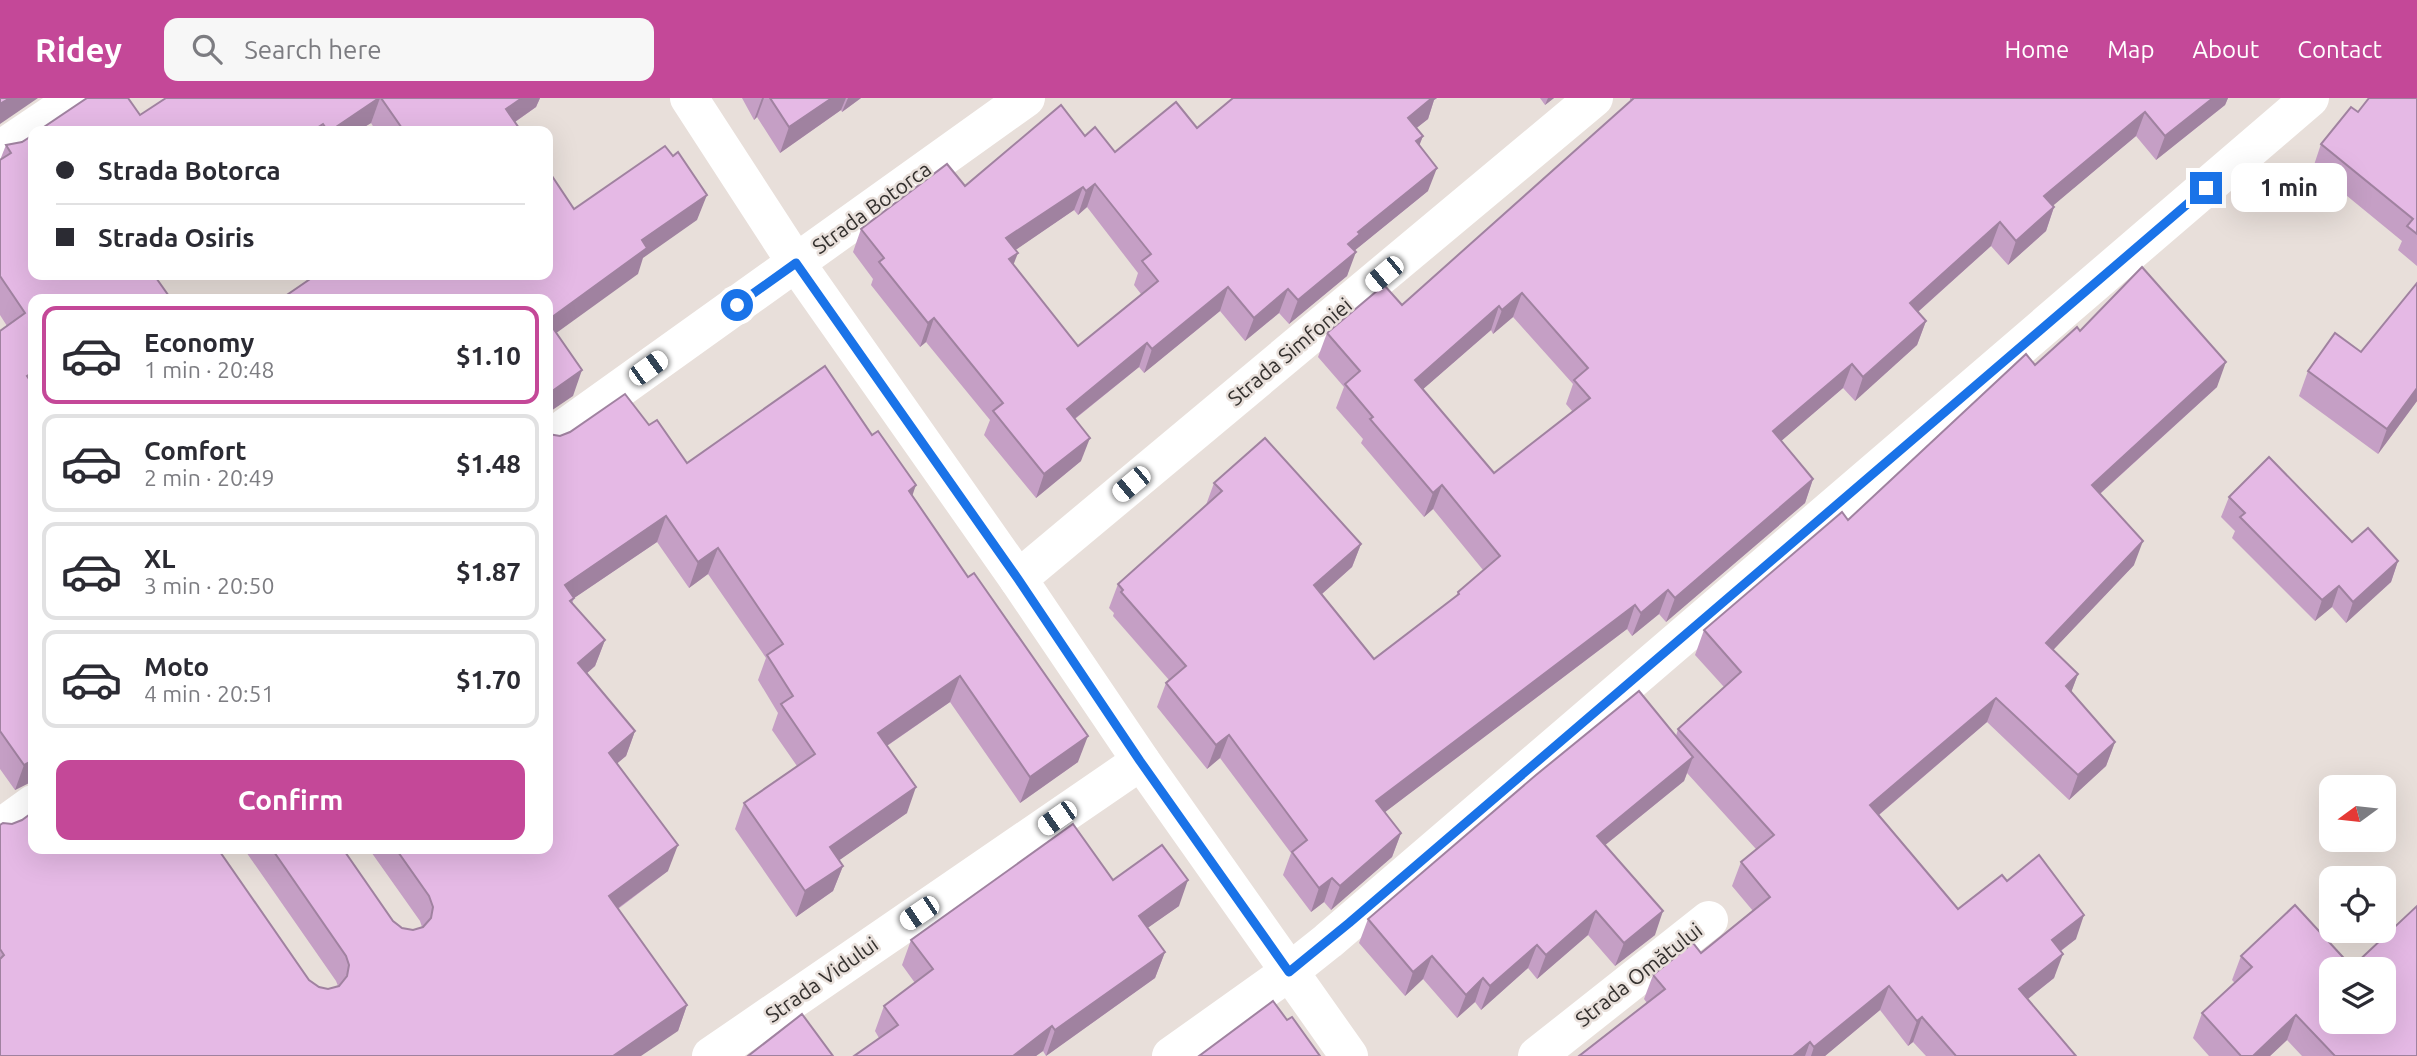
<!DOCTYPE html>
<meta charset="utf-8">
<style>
:root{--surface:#fff;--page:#f7f7f7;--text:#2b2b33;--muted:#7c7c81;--line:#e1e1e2;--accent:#c44898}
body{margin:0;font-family:Ubuntu,sans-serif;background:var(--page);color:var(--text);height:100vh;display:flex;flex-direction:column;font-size:26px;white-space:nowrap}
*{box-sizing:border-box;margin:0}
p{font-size:23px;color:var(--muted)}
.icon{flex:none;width:38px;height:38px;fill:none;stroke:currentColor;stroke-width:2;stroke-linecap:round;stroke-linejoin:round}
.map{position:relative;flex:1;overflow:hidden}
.panel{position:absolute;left:28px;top:196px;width:525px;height:560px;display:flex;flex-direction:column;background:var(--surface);border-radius:14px;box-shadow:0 7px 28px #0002}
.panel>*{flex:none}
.guide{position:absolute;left:28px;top:28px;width:525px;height:154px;border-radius:14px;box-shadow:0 7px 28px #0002;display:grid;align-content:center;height:154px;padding:0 28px;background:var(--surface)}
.needle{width:46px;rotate:255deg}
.buttons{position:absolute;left:2319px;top:677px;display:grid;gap:14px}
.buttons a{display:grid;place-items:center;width:77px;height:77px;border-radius:14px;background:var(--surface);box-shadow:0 7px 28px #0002;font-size:35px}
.end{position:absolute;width:32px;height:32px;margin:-16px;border:9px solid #1a73e8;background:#fff;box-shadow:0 0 0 4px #fff}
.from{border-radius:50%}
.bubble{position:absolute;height:49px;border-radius:14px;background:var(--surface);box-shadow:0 7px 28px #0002;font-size:23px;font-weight:600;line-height:49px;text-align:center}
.car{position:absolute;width:21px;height:42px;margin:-21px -10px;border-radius:9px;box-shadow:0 0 5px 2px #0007;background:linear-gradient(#fff 24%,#345 0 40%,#fff 0 76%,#345 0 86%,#fff 0)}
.guide b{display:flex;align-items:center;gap:24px;height:66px;font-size:26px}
.guide b+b{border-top:2px solid var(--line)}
.guide i{width:18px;height:18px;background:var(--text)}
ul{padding:12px 0 0;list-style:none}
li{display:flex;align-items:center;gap:21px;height:98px;margin:0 14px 10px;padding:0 14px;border:4px solid var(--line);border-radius:14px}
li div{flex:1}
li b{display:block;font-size:26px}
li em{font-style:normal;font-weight:600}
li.current{border-color:var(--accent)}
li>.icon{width:63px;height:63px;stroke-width:1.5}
.button{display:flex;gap:14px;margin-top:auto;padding:14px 28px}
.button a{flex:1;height:80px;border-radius:14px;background:var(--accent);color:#fff;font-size:28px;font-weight:600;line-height:80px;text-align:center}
header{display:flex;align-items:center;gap:42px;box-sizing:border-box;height:98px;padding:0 35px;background:var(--accent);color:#fff}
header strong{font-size:33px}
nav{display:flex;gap:38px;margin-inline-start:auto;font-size:24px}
.search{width:490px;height:63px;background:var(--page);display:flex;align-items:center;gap:18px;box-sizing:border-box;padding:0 24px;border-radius:14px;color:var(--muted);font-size:26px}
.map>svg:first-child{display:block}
</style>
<header>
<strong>Ridey</strong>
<div class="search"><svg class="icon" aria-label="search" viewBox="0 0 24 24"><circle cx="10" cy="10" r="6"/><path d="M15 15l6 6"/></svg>Search here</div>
<nav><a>Home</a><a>Map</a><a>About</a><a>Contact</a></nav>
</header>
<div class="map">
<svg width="2417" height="958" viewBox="0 0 2417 958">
<rect width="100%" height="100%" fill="#e8dfda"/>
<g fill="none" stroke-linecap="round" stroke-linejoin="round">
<!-- minor -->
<g stroke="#fff" stroke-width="38">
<path d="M689,0L796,165L1018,481L1141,663L1349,958"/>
<path d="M0,52L77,0"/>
<path d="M548,342L1026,0"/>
<path d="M1018,481L1594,0"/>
<path d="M0,730L33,706"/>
<path d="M711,958L1141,663"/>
<path d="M1171,958L1289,874L1328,843L2310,0"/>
<path d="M1537,958L1709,822"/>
</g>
</g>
<!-- wall -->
<g fill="#c59fc5" fill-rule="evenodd">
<path d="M166,0H540L536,9L515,24L521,33H376L371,25L358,33H38L140,17Z"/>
<path d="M742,0H861L842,14L841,12L780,55L757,19L754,22Z"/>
<path d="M1233,0H1437L1434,2L1428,21L1416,30L1423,38L1419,47L1428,93L1354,153L1347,178L1289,226L1279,215L1245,243L1220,213L1144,275L1139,269L1075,321L1081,363L1036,400L984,337L990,322L926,244L920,249L871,187L873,181L853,154L861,131L1085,38L1115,54L1197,30ZM1087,109L1138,175L1134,187L1141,196L1078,248L1013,167L1015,152L1074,112L1078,117Z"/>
<path d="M1540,0H1554L1545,7Z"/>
<path d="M1630,0H2228L2225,7L2156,62L2136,38L2053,107L2054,109L2046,133L2008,167L1991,148L1918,214L1926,223L1917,247L1855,303L1843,290L1781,343L1813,381L1805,405L1666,524L1659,516L1632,538L1627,531L1385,714L1401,735L1392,759L1331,812L1324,804L1311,814L1283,777L1291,755L1220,660L1207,671L1157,609L1166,585L1169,582L1113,518L1114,515L1109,510L1118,486L1206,407L1214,385L1361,446L1352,469L1322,496L1374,561L1456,498L1458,494L1483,472L1433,411L1424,419L1361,345L1363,341L1336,310L1344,289L1318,259L1327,235L1402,207L1630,4ZM1513,219L1573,286L1566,306L1573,314L1494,375L1423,291L1491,232L1493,236Z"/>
<path d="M2417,0V168L2398,152L2402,143L2313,70L2321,46L2358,14Z"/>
<path d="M22,44L33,201V685L31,684L15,692L0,671V233L7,228L0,217V62L6,47Z"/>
<path d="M2080,233L2217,289L2100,396L2134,467L2053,552L2078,576L2071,594L2115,644L2106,668L2069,702L1987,624L1879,717L1958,811L2007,783L2076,841L2061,853L2054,880L2028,901L2076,958H1926L1913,944L1908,948L1880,912L1825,958H1578L1647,905L1644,901L1653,877L1701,855L1753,813L1732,788L1741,764L1756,751L1687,675L1684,683L1605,747L1655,837L1615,868L1588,837L1537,881L1528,870L1481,912L1475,904L1457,920L1423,881L1405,898L1359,845L1368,821L1676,638L1678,631L1724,589L1695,557L1704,532L1848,422L2035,267Z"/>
<path d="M2361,254L2417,303L2378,356L2299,298L2308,273Z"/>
<path d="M649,327L687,365L912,398L1078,664L1020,705L950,604L887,648L907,715L839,762L843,768L833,793L796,819L735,731L744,705L797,668L772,632L778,615L758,582L766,560L708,476L689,490L657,444L574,500L572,506L605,542L595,568L587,575L635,633L626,658L617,665L668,773L618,811L687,907L678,933L0,958V727L12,726L22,722L309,882L319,889L328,891L338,888L336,883L244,751H343L393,823L402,830L413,832L422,829L420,823L369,751H548L560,338Z"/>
<path d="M2229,399L2352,444L2398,463L2391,484L2346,525L2332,509L2315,523L2232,440L2235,433L2221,419Z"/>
<path d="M1113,782L1179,808L1147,830L1165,854L1155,880L1046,958L1043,953L1036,958H854L879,940L875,933L884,908L915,885L902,867L911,842Z"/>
<path d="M2241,858L2417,958H2302L2287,942L2270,958H2209L2193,940L2202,915L2235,885L2232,882Z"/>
</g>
<!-- shaded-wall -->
<g fill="#a082a0">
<path d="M10,0H38L0,26V6Z"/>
<path d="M380,0L371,25L358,33H330Z"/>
<path d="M522,0H540L536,9L502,33L506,11Z"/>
<path d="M762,0H764L757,19L754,22Z"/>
<path d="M832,0H846L841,12L780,55L789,29Z"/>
<path d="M848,0H861L842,14Z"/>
<path d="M1426,0H1437L1434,2L1428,21L1399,44L1408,20Z"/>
<path d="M1548,0H1554L1545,7Z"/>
<path d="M2213,0H2228L2225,7L2156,62L2165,38Z"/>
<path d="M2145,14L2136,38L2036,122L2044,98Z"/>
<path d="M323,26L320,33H312Z"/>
<path d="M1423,38L1414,61L1416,43Z"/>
<path d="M1437,70L1428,93L1354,153L1356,154L1347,178L1289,226L1298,202L1358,134Z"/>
<path d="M1095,86L1087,109L1078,117L1086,93Z"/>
<path d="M1083,89L1074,112L998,164L1006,140Z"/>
<path d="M707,97L697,122L643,160L638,176L548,241V222L642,142Z"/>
<path d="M2054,109L2046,133L2008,167L2016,143Z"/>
<path d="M2000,124L1991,148L1901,229L1910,205Z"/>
<path d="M1018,155L1009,178V161Z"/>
<path d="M1228,189L1220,213L1144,275L1152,251Z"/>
<path d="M1288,191L1279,215L1245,243L1254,220Z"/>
<path d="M1522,195L1513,219L1493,236L1502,212Z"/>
<path d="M1499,208L1491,232L1406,306L1415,282Z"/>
<path d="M934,220L926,244L920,249L928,225Z"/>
<path d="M1926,223L1917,247L1855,303L1863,279Z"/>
<path d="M1147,245L1139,269L1058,334L1067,311Z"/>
<path d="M2226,264L2217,289L2083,411L2092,387Z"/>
<path d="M1852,266L1843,290L1765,357L1773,333Z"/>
<path d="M582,272L573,298L548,315V296Z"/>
<path d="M33,274V293L27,278Z"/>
<path d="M2417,290V303L2378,356L2387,331Z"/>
<path d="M1090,340L1081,363L1036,400L1044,376Z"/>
<path d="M1813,381L1805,405L1666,524L1675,500Z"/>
<path d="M916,387L907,413L909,393Z"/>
<path d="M1442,387L1433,411L1424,419L1433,395Z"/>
<path d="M666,418L657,444L555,513L565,487Z"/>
<path d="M2143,443L2134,467L2037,569L2046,545Z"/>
<path d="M1361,446L1352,469L1305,511L1314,487Z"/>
<path d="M718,450L708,476L689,490L698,464Z"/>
<path d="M2398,463L2391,484L2346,525L2353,504Z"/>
<path d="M2339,488L2332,509L2315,523L2322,502Z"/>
<path d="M1668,492L1659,516L1632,538L1641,515Z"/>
<path d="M1635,507L1627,531L1368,727L1376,703Z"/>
<path d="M605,542L595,568L569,591L578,565Z"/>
<path d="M2078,576L2069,600L2066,588Z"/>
<path d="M960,578L950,604L869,660L878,635Z"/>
<path d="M1996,600L1987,624L1861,732L1870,707Z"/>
<path d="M635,633L626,658L600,680L609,655Z"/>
<path d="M1229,637L1220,660L1207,671L1216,647Z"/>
<path d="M1088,638L1078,664L1020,705L1030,679Z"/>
<path d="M2115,644L2106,668L2069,702L2078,677Z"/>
<path d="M1693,659L1684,683L1588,761L1597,738Z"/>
<path d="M33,662V679L31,684L15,692L24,667Z"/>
<path d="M916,689L907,715L821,775L830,749Z"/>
<path d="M1401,735L1392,759L1331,812L1340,788Z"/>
<path d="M678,747L668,773L599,824L609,798Z"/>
<path d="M843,768L833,793L796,819L805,793Z"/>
<path d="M1332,780L1324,804L1311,814L1319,790Z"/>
<path d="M1188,782L1179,808L1129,843L1139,818Z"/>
<path d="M1596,813L1588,837L1537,881L1546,857Z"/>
<path d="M1663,813L1655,837L1615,868L1624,845Z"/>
<path d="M2084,817L2076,841L2043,866L2052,842Z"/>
<path d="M1537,847L1528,870L1481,912L1490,888Z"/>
<path d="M1165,854L1155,880L1046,958L1055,932Z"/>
<path d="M2063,856L2054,880L2010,915L2019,891Z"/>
<path d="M1432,858L1423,881L1405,898L1413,874Z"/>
<path d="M1483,880L1475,904L1457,920L1466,897Z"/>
<path d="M1889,888L1880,912L1825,958H1811L1814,949Z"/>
<path d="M687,907L678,933L641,958H613Z"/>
<path d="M2296,917L2287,942L2270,958H2253Z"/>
<path d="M1922,919L1913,944L1908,948L1917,923Z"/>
<path d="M1052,928L1043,953L1036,958H1013Z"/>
<path d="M1810,944L1805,958H1793Z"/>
</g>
<!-- building -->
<g fill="#e5b9e5" stroke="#a082a0" stroke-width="2" fill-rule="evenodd">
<path d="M0,0H10L0,6Z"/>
<path d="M87,0H128L140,17L166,0H379L330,33H328L323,26L312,33H38Z"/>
<path d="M381,0H522L506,11L521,33H404Z"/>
<path d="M770,0H832L789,29Z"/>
<path d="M1233,0H1432L1408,20L1423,38L1416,43L1437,70L1358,134L1360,136L1348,146L1356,154L1298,202L1288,191L1254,220L1228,189L1152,251L1147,245L1067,311L1090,340L1044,376L993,313L1003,305L934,220L928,225L879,164L884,160L861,131L947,66L965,88L1061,7L1085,38L1095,29L1115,54L1176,4L1197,30ZM1095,86L1151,156L1142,163L1158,183L1078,248L1009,161L1018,155L1006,140L1083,89L1086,93Z"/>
<path d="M1634,0H2213L2165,38L2145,14L2044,98L2054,109L2016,143L2000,124L1910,205L1926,223L1863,279L1852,266L1773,333L1813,381L1675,500L1668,492L1641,515L1635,507L1376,703L1401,735L1340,788L1332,780L1319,790L1292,754L1307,742L1229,637L1216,647L1166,585L1186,568L1121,494L1123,492L1118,486L1222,393L1214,385L1265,340L1361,446L1314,487L1374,561L1459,496L1458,494L1500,458L1442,387L1433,395L1370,321L1373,319L1345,286L1360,273L1327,235L1384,187L1402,207ZM1522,195L1588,270L1574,282L1590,300L1494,375L1415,282L1499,208L1502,212Z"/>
<path d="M2369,0H2417V136L2407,128L2413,121L2321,46L2351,9L2358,14Z"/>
<path d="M33,37V177H154L171,201H33V274L27,278L33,287V662L24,667L0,633V233L25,215L0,178V62L11,55L6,47L22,44Z"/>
<path d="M665,48L673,58L678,54L707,97L642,142L647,150L548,222V201H281L316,177H548V72L574,111Z"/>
<path d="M2142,169L2226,264L2092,387L2143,443L2046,545L2078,576L2066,588L2115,644L2078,677L1996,600L1870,707L1958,811L2002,777L2007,783L2039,757L2084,817L2052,842L2063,856L2019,891L2076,958H1956L1922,919L1917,923L1889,888L1814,949L1810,944L1793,958H1579L1665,891L1653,877L1693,845L1701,855L1770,799L1741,764L1774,737L1678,631L1741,574L1704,532L1842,414L1848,422L2026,256L2035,267L2077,229L2080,233Z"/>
<path d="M2417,185V290L2387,331L2308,273L2335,235L2361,254Z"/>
<path d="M548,223L582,272L548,296Z"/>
<path d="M825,268L872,337L878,333L916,387L909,393L968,479L974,475L1088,638L1030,679L960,578L878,635L916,689L830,749L843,768L805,793L744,705L815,656L781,606L793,598L767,557L783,546L718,450L698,464L666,418L565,487L574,500L570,503L605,542L578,565L635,633L609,655L678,747L609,798L687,907L613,958H0V861L4,857L0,851V727L3,725L12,726L22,722L33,714V751H218L309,882L319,889L328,891L339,888L347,878L349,867L346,858L272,751H343L393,823L402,830L413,832L423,829L431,820L433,809L429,798L396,751H548V336L560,338L570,334L625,296L649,327L657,322L687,365Z"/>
<path d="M2269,359L2352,444L2368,430L2398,463L2353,504L2339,488L2322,502L2240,419L2245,415L2229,399Z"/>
<path d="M1639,593L1693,659L1597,738L1663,813L1624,845L1596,813L1546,857L1537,847L1490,888L1483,880L1466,897L1432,858L1413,874L1368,821L1536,677Z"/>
<path d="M1073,726L1113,782L1162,747L1188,782L1139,818L1165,854L1055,932L1052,928L1013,958H854L898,927L884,908L933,871L911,842Z"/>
<path d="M2295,807L2352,869L2417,808V958H2335L2296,917L2253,958H2241L2202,915L2252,869L2241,858ZM2331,872H2384V924H2331Z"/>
<path d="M1273,903L1287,922L1292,919L1320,958H1199Z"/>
<path d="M802,916L833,958H748Z"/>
</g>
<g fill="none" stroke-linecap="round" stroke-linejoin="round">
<!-- route -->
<path stroke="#1a73e8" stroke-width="9" d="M737,207L796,165L1018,481L1140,663L1289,874L1349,825L2206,90"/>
</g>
<g text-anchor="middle" stroke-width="5" stroke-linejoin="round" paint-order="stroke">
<!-- street labels -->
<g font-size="21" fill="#33302e" stroke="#e8dfda">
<text transform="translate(872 110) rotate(-36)" y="7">Strada Botorca</text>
<text transform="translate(1290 254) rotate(-40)" y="7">Strada Simfoniei</text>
<text transform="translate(1639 877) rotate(-38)" y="7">Strada Omătului</text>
<text transform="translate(822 882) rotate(-35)" y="7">Strada Vidului</text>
</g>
</g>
</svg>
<div class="buttons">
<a><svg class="needle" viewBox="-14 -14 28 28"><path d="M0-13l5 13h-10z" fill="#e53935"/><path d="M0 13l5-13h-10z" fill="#7c7c81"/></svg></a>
<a><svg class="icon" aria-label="locate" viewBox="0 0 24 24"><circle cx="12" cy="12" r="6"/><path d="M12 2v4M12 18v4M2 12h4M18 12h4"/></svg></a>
<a><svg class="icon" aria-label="layers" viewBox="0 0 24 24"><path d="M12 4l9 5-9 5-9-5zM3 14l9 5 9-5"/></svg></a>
</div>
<i class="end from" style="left:737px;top:207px"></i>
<i class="end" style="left:2206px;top:90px"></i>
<div class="bubble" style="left:2231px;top:65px;width:116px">1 min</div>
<i class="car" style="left:1384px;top:176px;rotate:230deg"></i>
<i class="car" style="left:648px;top:270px;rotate:54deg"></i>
<i class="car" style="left:1131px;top:386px;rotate:230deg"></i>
<i class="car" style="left:1057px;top:720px;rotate:235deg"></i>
<i class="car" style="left:919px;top:815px;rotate:236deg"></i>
<div class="guide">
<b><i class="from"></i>Strada Botorca</b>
<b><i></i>Strada Osiris</b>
</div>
<section class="panel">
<ul>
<li class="current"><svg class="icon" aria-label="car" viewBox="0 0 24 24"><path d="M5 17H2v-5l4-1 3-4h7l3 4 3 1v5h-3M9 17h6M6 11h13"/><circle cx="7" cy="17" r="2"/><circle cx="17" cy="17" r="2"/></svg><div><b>Economy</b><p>1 min · 20:48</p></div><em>$1.10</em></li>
<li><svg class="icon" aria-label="car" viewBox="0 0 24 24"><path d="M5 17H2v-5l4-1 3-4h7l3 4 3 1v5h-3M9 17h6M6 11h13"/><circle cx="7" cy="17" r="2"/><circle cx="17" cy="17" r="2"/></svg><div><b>Comfort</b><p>2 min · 20:49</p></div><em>$1.48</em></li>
<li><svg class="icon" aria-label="car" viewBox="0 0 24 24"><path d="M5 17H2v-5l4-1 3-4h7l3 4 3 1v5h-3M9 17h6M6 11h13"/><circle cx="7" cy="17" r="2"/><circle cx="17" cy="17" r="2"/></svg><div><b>XL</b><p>3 min · 20:50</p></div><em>$1.87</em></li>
<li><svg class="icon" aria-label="car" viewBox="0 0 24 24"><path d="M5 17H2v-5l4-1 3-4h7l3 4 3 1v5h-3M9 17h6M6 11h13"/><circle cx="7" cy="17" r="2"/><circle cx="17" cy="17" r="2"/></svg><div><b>Moto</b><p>4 min · 20:51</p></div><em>$1.70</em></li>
</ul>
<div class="button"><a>Confirm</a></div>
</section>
</div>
